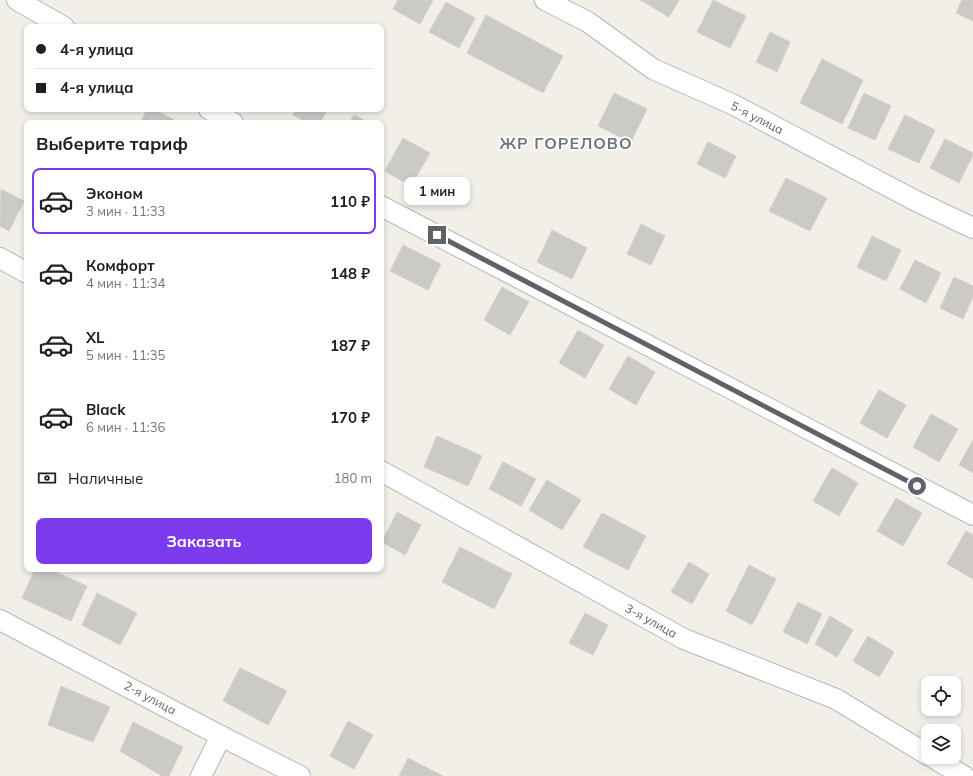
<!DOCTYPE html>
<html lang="ru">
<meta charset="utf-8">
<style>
:root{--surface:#fff;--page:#f6f6f6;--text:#202124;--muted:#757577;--line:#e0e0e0;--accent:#7c3aed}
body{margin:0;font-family:Mulish,sans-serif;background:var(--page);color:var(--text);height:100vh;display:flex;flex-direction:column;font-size:15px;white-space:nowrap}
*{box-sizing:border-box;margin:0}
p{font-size:13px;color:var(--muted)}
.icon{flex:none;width:22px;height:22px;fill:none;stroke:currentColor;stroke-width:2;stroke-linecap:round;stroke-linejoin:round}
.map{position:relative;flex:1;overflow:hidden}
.details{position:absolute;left:24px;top:120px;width:360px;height:452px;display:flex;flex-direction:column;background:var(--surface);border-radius:8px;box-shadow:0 2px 6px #0003}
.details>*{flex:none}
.guide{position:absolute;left:24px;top:24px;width:360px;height:88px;border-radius:8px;box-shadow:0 2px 6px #0003;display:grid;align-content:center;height:88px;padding:0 12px;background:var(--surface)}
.controls{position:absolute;left:921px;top:676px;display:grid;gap:8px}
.controls a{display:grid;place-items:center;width:40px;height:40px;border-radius:8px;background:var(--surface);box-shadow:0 2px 6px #0003;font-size:20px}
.end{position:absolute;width:18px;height:18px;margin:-9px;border:5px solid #5f6368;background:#fff;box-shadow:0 0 0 2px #fff}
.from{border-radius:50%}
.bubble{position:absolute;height:28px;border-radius:8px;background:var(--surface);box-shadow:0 2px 6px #0003;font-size:13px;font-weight:700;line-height:28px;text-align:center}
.guide b{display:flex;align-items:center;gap:14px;height:38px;font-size:15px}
.guide b+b{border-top:1px solid var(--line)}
.guide i{width:10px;height:10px;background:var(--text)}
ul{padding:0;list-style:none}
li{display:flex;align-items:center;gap:12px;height:66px;margin:0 8px 6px;padding:0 4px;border:2px solid transparent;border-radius:8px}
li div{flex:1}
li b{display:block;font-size:15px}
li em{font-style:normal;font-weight:700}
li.active{border-color:var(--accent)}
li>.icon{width:36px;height:36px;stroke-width:1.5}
h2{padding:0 12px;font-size:18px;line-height:48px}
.pay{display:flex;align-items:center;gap:10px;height:44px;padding:0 12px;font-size:15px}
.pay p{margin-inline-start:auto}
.action{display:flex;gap:8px;margin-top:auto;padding:8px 12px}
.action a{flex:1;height:46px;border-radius:8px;background:var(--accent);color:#fff;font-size:16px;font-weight:700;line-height:46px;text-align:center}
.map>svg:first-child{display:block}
</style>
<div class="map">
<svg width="973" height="776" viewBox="0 0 973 776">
<rect width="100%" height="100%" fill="#f1efe8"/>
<!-- building -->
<g fill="#cccac5" stroke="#d6d1c6">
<path d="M398,0H433L420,24L393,9Z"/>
<path d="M640,0H679L669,17Z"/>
<path d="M713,0L746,16L730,48L697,32Z"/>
<path d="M962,0H973V21L956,13Z"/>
<path d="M446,2L475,18L459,48L429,32Z"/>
<path d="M486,15L563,56L543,93L467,53Z"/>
<path d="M770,32L790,42L777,72L756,62Z"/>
<path d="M822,59L863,80L842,124L800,103Z"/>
<path d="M614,93L647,109L631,142L598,126Z"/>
<path d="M864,93L891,106L875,140L848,128Z"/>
<path d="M147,109H153L180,123H140Z"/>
<path d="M296,109H328L320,123H308L293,115Z"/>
<path d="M354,115L369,123H349Z"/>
<path d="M905,115L935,130L919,163L888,149Z"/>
<path d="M403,138L430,153L411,186L385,171Z"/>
<path d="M945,139L973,153V155L959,183L930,168Z"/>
<path d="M708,142L736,156L725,178L697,164Z"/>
<path d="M786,178L827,198L810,231L769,211Z"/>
<path d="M1,189L24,201L9,231L0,226Z"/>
<path d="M641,224L665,236L651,265L627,254Z"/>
<path d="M552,230L587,248L572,279L537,262Z"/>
<path d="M872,236L901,250L886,281L857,267Z"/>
<path d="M403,245L441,264L428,290L390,271Z"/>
<path d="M915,260L941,273L926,303L900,289Z"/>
<path d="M954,277L973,286V297L963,319L940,308Z"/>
<path d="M502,287L529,302L510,335L484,320Z"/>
<path d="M578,330L604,345L585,378L559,363Z"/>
<path d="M628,356L655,372L636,405L609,389Z"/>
<path d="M879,390L906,405L887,438L860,423Z"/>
<path d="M931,414L958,429L939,462L913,447Z"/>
<path d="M437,436L482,456L468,486L424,467Z"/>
<path d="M973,440V473L959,465Z"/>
<path d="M503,462L536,479L521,506L489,489Z"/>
<path d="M832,468L858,483L839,516L813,501Z"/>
<path d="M547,480L581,500L562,530L529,510Z"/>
<path d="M896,498L922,513L903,546L877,531Z"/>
<path d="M397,512L421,525L405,555L382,542Z"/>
<path d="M602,513L646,536L628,570L583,547Z"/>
<path d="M966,531L973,535V579L947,564Z"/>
<path d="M460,547L512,574L494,609L442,582Z"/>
<path d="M689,562L709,574L692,604L671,592Z"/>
<path d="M749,565L776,579L752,625L726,611Z"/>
<path d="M35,569H49L87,586L71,621L22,598Z"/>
<path d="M97,593L137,613L120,645L82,625Z"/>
<path d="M798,602L822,614L807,644L783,632Z"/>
<path d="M585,613L608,625L593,655L569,643Z"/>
<path d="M830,616L853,630L837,657L815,644Z"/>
<path d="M868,636L894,652L879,677L853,661Z"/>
<path d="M240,668L287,691L268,725L223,701Z"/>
<path d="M61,686L110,707L93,742L48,725Z"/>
<path d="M348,721L373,735L354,769L330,756Z"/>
<path d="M133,722L183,747L169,776H162L120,751Z"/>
<path d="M408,758L443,776H399Z"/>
</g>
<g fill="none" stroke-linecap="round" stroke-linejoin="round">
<defs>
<g id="minor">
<path d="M17,0L64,27"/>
<path d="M545,0L588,22L653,69L732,104L916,201L973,228"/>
<path d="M209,109L233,123"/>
<path d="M381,206L973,515"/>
<path d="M0,258L27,273"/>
<path d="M381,471L684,639L836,699L928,755"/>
<path d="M0,620L221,736L300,776"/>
<path d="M932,757L964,776"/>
<path d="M201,776L221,736"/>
</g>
</defs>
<!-- minor casing -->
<use href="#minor" stroke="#b5b8bc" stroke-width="22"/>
<!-- minor -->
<use href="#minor" stroke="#fff" stroke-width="20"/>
</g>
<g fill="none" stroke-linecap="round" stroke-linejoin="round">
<!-- route -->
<path stroke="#5f6368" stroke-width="5" d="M437,235L917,486"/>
</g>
<g text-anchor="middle" stroke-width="3.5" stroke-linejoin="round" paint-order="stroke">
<!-- street labels -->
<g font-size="12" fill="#5f6368" stroke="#fff">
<text transform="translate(757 118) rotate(27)" y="4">5-я улица</text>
<text transform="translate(651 621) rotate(29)" y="4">3-я улица</text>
<text transform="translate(150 698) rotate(28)" y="4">2-я улица</text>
</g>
<!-- district labels -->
<g font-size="16" font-weight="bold" letter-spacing="1" fill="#70757a" stroke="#fff">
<text x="566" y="149">ЖР ГОРЕЛОВО</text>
</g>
</g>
</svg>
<div class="controls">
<a><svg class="icon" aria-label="locate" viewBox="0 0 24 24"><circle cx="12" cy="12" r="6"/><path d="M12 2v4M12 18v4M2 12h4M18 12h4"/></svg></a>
<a><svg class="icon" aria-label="layers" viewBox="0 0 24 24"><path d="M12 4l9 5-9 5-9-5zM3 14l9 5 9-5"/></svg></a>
</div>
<i class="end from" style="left:917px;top:486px"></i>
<i class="end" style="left:437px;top:235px"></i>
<div class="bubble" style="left:404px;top:177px;width:66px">1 мин</div>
<div class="guide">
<b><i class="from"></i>4-я улица</b>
<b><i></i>4-я улица</b>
</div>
<section class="details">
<h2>Выберите тариф</h2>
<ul>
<li class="active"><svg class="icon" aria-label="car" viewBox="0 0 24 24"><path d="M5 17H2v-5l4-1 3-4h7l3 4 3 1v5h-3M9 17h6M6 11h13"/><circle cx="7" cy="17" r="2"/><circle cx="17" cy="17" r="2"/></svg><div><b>Эконом</b><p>3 мин · 11:33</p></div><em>110 ₽</em></li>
<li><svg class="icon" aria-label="car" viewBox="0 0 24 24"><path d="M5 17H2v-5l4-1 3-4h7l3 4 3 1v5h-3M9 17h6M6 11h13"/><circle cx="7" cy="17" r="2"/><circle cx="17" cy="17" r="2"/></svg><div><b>Комфорт</b><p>4 мин · 11:34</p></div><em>148 ₽</em></li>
<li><svg class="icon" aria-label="car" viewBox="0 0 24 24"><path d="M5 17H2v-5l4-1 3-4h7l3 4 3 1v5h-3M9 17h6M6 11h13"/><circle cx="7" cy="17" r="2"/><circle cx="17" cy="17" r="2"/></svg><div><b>XL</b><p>5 мин · 11:35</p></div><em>187 ₽</em></li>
<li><svg class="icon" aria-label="car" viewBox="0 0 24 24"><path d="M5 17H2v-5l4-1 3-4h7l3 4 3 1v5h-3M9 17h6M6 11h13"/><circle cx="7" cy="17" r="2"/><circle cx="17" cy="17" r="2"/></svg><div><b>Black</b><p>6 мин · 11:36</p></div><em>170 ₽</em></li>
</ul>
<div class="pay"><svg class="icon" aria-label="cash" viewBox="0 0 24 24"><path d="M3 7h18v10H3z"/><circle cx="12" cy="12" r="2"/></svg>Наличные<p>180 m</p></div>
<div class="action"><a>Заказать</a></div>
</section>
</div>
